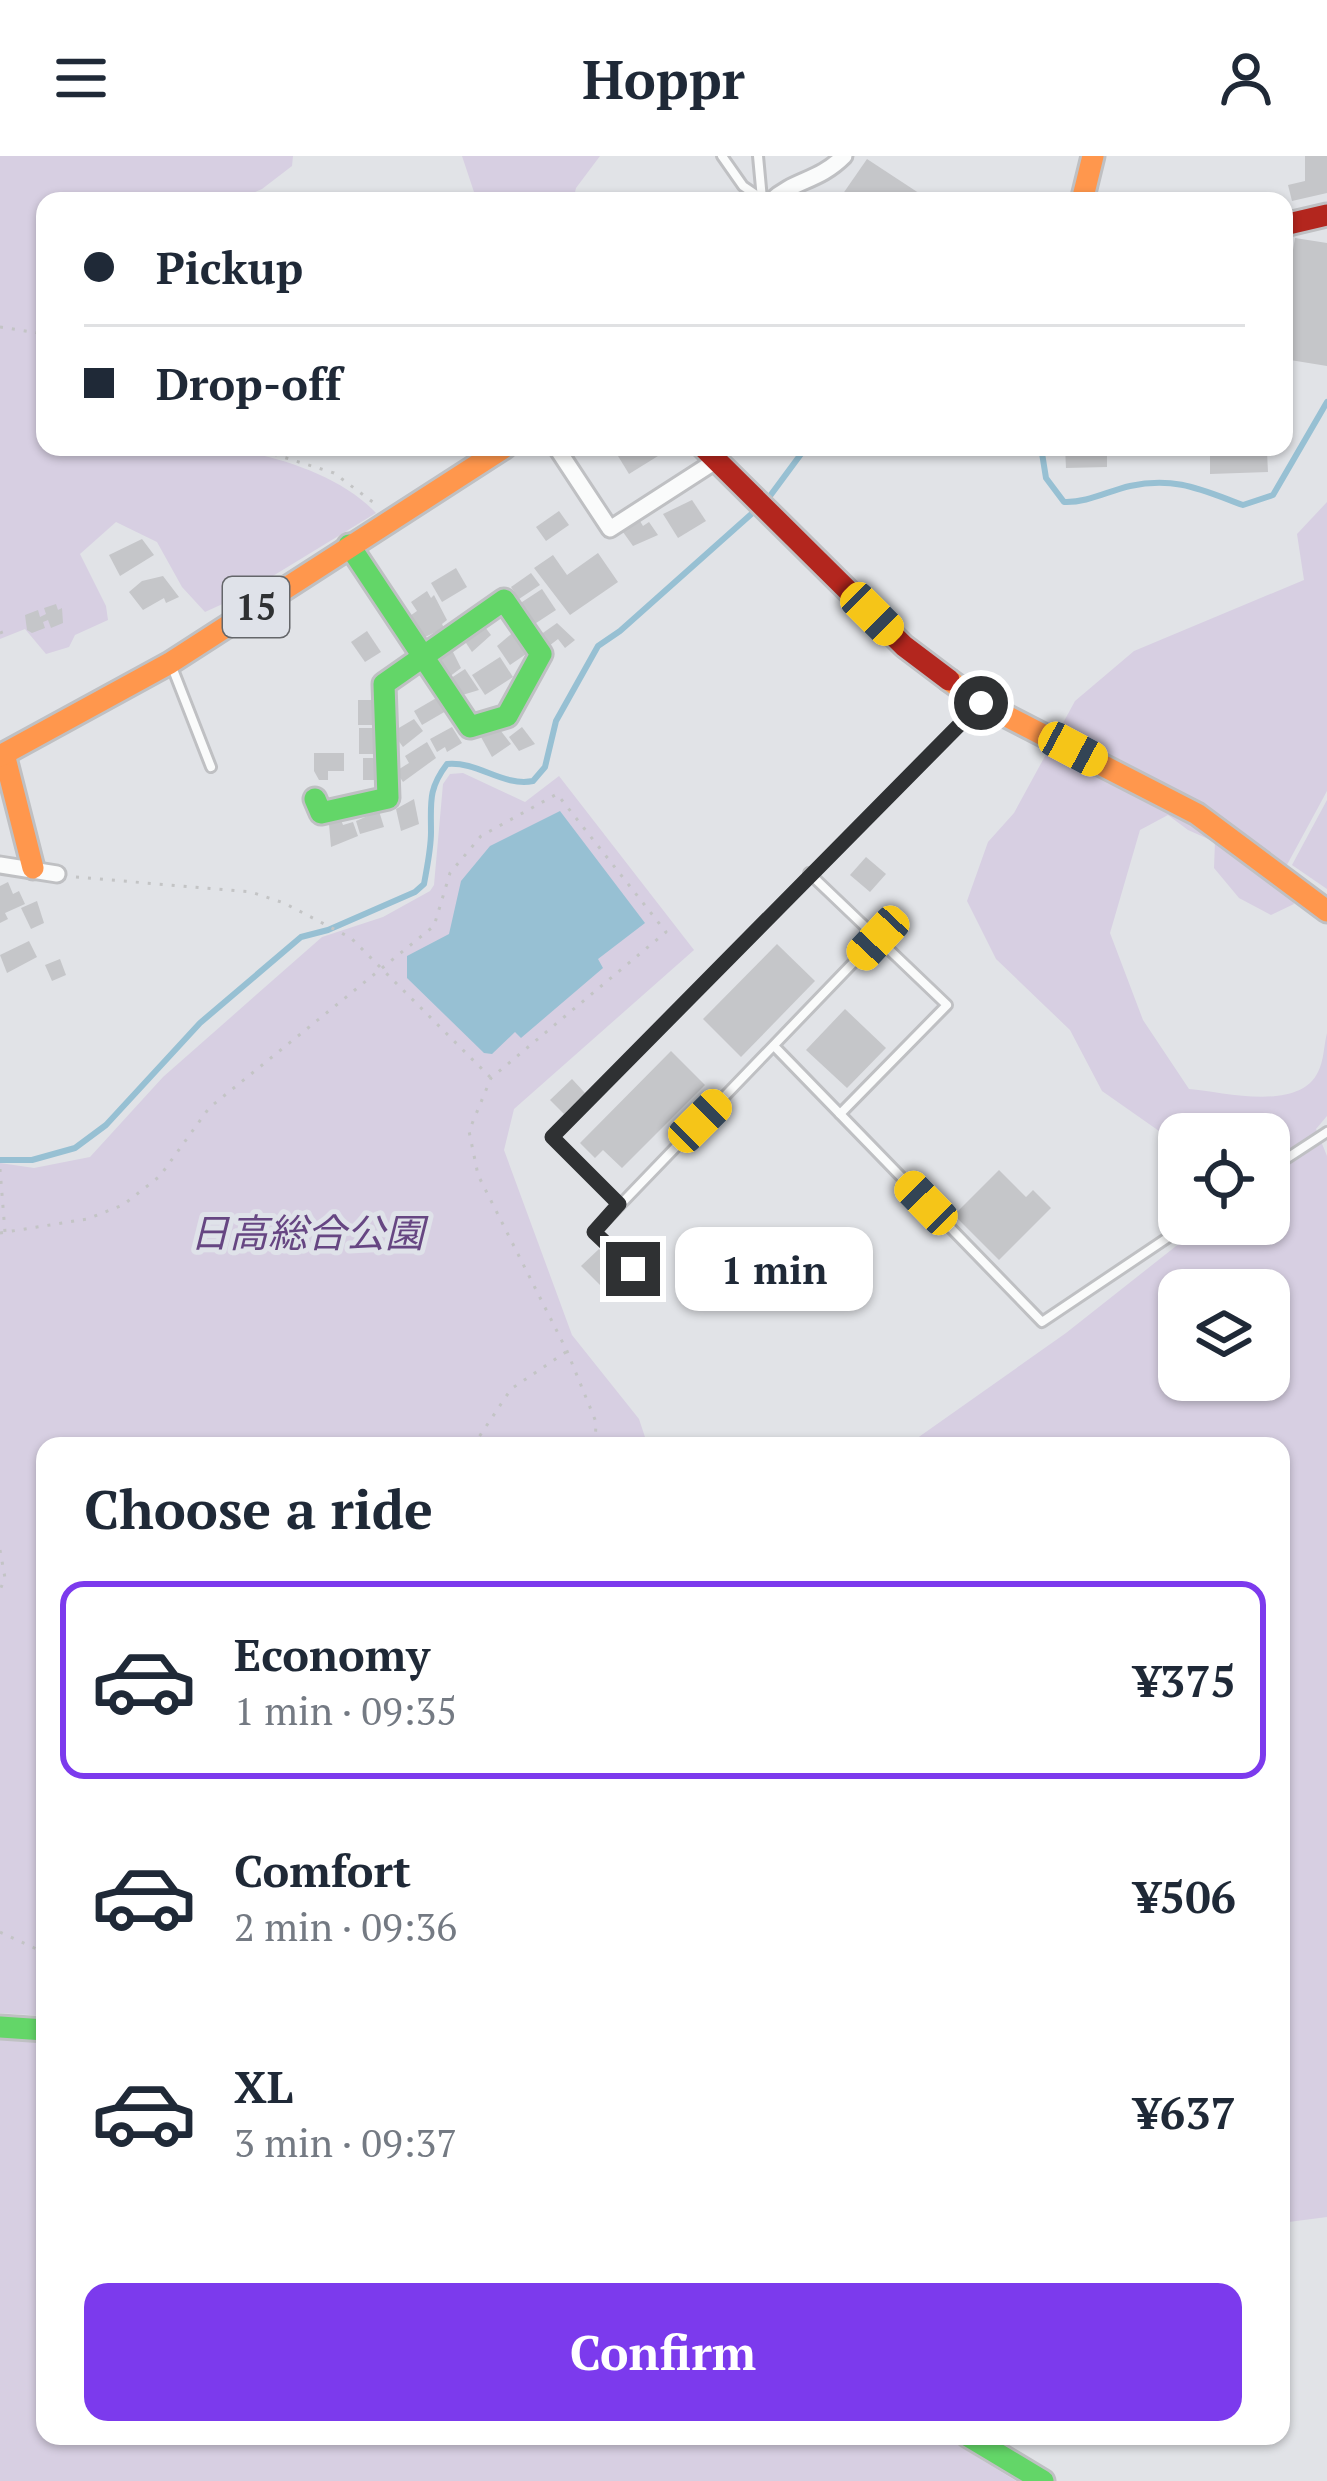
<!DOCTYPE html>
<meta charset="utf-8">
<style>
:root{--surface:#fff;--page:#f2f2f3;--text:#1f2937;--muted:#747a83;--line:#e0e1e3;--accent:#7c3aed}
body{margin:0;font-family:"PT Serif","Noto Sans JP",serif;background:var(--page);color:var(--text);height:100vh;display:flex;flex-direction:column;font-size:45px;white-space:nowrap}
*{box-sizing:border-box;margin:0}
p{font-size:39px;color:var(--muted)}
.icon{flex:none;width:66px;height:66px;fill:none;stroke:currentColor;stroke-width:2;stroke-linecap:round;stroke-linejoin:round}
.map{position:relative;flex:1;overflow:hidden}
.drawer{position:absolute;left:36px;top:1281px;width:1254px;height:1008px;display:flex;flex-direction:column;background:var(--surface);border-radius:24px;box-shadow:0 3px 9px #0004}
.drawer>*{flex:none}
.banner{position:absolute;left:36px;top:36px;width:1257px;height:264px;border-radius:24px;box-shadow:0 3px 9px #0004;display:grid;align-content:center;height:264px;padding:0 48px;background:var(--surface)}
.fabs{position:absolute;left:1158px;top:957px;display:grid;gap:24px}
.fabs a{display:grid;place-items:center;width:132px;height:132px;border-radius:24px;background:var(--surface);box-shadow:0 3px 9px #0004;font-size:60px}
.end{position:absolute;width:54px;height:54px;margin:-27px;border:15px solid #2f3133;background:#fff;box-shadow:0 0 0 6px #fff}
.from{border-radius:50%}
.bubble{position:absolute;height:84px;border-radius:24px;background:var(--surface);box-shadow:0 3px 9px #0004;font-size:39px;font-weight:800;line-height:84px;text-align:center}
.car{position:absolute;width:36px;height:72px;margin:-36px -18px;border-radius:15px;box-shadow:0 0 9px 3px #0007;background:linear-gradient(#f5c518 24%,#345 0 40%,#f5c518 0 76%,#345 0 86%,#f5c518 0)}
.banner b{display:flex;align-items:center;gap:42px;height:114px;font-size:45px}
.banner b+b{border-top:3px solid var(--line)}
.banner i{width:30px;height:30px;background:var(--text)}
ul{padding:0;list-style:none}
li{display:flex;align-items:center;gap:36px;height:198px;margin:0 24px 18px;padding:0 24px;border:6px solid transparent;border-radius:24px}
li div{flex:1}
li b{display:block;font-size:45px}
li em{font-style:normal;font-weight:800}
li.current{border-color:var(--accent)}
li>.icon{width:108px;height:108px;stroke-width:1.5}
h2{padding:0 48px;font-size:54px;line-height:144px}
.cta{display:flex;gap:24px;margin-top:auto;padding:24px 48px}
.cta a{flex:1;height:138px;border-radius:24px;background:var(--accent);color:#fff;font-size:48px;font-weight:800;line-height:138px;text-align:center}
header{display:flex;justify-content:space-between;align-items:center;height:156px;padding:0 48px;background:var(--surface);font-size:54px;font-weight:800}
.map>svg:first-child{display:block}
</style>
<header><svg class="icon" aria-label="menu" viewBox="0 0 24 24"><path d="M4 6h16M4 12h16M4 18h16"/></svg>Hoppr<svg class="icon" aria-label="person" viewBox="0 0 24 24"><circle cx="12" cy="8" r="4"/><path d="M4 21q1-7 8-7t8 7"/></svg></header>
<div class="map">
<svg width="1327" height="2325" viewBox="0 0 1327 2325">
<rect width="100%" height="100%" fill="#e1e3e7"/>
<!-- green -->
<g fill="#d7cfe2" fill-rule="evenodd">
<path d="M0,0H293L292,10L262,33L234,45H45V291H243L246,296C290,304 345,324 376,357L240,440L205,456L182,431L157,386L116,366L80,398L106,450L108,464L75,479L69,491L46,498L25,473L0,483Z"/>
<path d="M462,0H600L576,32L573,45H477Z"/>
<path d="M1327,346V635L1282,718L1294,748L1271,759L1239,742L1214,712L1215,686L1188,674L1168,659L1140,674L1110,777L1143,864L1189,933C1224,936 1299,956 1318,916C1324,905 1324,888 1327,877V960L1316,973L1327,1000V2061L1281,2067V1290H906L1066,1177L1204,1068H1269V978H1179V989L1102,935L1070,874L996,803L967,745L988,686L1014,657L1075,545L1134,495L1304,424L1297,378ZM1179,1134H1269V1224H1179Z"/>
<path d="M463,617L525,646L559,620L694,794L514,953L504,994L572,1179L639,1263L648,1290H45V1860L0,1857V1007L34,1012L90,1001L163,921L322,781L383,761L430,735L434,729L443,628L450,618Z"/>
<path d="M1327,644V733L1292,709Z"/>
<path d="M0,1884L45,1887V2280H943L1016,2325H0Z"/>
</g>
<!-- water -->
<path fill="#97c0d3" d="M560,655L645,767L598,803L603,812L521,882L515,876L492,898L484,897L407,822V800L449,778L461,725L490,690Z"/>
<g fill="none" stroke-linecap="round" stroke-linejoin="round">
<!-- stream -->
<g stroke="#97c0d3" stroke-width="6">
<path d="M1041,291L1046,322L1064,346C1087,347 1108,335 1130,330C1175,320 1202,334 1243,349L1273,339L1327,246"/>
<path d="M767,344L801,298L812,291"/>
<path d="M0,1004H32L75,992L106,969L200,867L301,781L328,774L415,736L424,728C427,711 431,693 431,676C431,646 428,633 447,608C478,605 503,631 533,625L545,611L556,565L598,490L620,475L757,353"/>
</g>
</g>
<!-- building -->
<g fill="#c5c6c9">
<path d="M1305,0H1327V37L1292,45L1288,29L1305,25Z"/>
<path d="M867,3L931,45H845L840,42Z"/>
<path d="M1295,82L1327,87V210L1284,203V92L1293,94Z"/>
<path d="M632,291H652L658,300L629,318L618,300Z"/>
<path d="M1065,291H1107V311L1066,312Z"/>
<path d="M1223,291H1232V297L1267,296L1268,316L1210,318V297L1223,296Z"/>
<path d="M692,344L706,365L678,382L663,358Z"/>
<path d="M559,355L569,369L546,385L536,371Z"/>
<path d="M640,365L643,370L649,366L658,379L633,390L623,376Z"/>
<path d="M142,383L154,399L120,420L109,399Z"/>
<path d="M598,397L618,426L570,459L534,412L553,399L567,419Z"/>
<path d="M456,412L467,431L442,446L431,427Z"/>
<path d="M531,417L540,429L519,443L511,431Z"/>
<path d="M163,420L179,441L166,447L164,442L143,454L129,436L142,425Z"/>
<path d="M542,433L556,454L533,469L519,448Z"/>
<path d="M427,435L431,442L434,439L447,464L442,468L444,472L421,483L407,462L417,455L411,446Z"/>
<path d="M56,448L58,454L62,452L63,467L51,472L48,464L43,466L45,472L32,477L27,474L25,459L38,454L40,461L46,458L44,452Z"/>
<path d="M482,467L491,479L472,496L464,484Z"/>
<path d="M557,467L575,484L565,492L558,483L549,490L540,479Z"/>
<path d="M517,473L532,494L510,509L497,490Z"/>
<path d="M367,475L381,496L365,506L351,486Z"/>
<path d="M449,488L461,512L449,521L436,503Z"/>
<path d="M500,501L513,521L485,539L472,519Z"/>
<path d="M465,513L479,534L459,540L448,524Z"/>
<path d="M438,541L446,555L422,569L414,555Z"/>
<path d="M358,544H376L373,569H358Z"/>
<path d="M414,563L423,575L403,591L392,576Z"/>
<path d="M497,570L511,588L492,601L481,581Z"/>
<path d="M452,571L462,587L447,596L445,591L437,596L430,583Z"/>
<path d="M522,571L535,588L519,595L509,581Z"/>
<path d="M359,572H374V578H379V598H359Z"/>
<path d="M427,586L436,602L403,626L396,615L409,607L405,600Z"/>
<path d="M314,597H344V615H328V624H319L314,615Z"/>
<rect x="363" y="602" width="17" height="22"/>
<path d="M414,643L419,668L401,675L396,653Z"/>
<path d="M379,655L384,671L360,678L356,665Z"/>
<path d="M341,664L343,669L353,666L358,680L331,691L329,668Z"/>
<path d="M866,701L886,718L870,736L850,719Z"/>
<path d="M8,726L13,738L19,735L25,748L5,757L8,763L0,767V730Z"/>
<path d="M37,745L44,767L31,773L21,752Z"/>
<path d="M29,785L37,801L7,817L0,799Z"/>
<path d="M777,788L815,825L741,901L703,863Z"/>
<path d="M60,803L66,819L52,825L45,809Z"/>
<path d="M845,853L886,892L847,932L806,894Z"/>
<path d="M671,895L705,929L622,1012L603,994L595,1002L580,987Z"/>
<path d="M572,923L585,937L564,958L550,944Z"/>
<path d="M999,1014L1026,1041L1033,1034L1051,1052L999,1104L954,1059Z"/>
<path d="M599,1093L633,1126L615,1144L581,1110Z"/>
</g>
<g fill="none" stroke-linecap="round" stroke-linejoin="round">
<defs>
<g id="lane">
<path d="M722,0L743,30L765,45"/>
<path d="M758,0L762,43"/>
<path d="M172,511L211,611"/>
<path d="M809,717L947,849L840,958"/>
<path d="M775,891L1042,1166L1188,1068"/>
<path d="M1269,1014L1327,976"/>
<path d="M619,1048L552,981L980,548"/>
<path d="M633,1113L594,1076L877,782"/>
</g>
<g id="street">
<path d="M771,45C795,23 818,26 844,0"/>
<path d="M556,291L610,373L717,304"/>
<path d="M0,709L57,718"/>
</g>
<g id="fast">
<path d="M315,643L321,657L388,642L384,528L504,444L541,498L507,560L470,571L349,389"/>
<path d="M0,1871L45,1874"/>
<path d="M968,2280L1043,2325"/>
</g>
<g id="slow">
<path d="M1082,45L1093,0"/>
<path d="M949,524L981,547L1197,658L1327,755"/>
<path d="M4,598L33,712"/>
<path d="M0,600L170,507L505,291"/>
</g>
<g id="jam">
<path d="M1284,69L1327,59"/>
<path d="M703,291L904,490L949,524"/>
</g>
</defs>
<!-- lane casing -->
<use href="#lane" stroke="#bfc0c3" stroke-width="14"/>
<!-- street casing -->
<use href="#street" stroke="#bfc0c3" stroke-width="21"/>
<!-- fast casing -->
<use href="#fast" stroke="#bfc0c3" stroke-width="27"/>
<!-- slow casing -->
<use href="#slow" stroke="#bfc0c3" stroke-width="27"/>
<!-- jam casing -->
<use href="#jam" stroke="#bfc0c3" stroke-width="27"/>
<!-- path -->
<g stroke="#c3c4c5" stroke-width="3" stroke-dasharray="3 9" stroke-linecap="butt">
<path d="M0,171L45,178"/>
<path d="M251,291L334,317L378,350"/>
<path d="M0,477L8,474"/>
<path d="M76,721L251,736L284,747L351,782L490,921"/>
<path d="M0,1013L5,1076"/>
<path d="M0,1077L87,1063L123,1049L160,1020L209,952L434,770L450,717L481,680L557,638L666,776L491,922L469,975L478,1019L567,1195L596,1266L595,1290"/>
<path d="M473,1290L511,1233L566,1196"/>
<path d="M0,1394L5,1422L0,1434"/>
<path d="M0,1776L45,1797"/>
</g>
<!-- lane -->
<use href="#lane" stroke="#fafbfb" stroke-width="8"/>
<!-- street -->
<use href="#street" stroke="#fafbfb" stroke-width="15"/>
<!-- fast -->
<use href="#fast" stroke="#63d668" stroke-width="21"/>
<!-- slow -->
<use href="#slow" stroke="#ff974d" stroke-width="21"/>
<!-- jam -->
<use href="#jam" stroke="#b3261e" stroke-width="21"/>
</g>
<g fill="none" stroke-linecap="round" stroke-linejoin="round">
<!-- route -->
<path stroke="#2f3133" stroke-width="15" d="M633,1113L594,1076L619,1048L552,981L981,547"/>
</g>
<g text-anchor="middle" stroke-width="10" stroke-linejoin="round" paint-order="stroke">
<!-- shield labels -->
<rect fill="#dfe2e9" stroke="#64666a" stroke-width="3" x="223" y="421" width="66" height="60" rx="9"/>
<g font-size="36" font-weight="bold" fill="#2f3133">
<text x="256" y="464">15</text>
</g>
<!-- park labels -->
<g font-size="39" font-style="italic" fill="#664682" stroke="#dfe2e9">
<text x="307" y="1091">日高総合公園</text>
</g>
</g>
</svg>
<div class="fabs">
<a><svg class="icon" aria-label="locate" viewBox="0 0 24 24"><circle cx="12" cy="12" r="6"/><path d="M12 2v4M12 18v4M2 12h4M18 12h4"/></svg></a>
<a><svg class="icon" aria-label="layers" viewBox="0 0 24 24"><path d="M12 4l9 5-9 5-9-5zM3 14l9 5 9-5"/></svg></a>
</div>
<i class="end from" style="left:981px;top:547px"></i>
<i class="end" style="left:633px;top:1113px"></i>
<div class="bubble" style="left:675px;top:1071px;width:198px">1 min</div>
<i class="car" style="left:872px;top:458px;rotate:135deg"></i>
<i class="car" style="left:1073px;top:593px;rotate:118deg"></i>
<i class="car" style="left:878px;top:782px;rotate:223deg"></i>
<i class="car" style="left:700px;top:965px;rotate:45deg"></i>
<i class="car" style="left:926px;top:1047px;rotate:316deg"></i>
<div class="banner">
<b><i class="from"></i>Pickup</b>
<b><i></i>Drop-off</b>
</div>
<section class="drawer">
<h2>Choose a ride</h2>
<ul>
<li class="current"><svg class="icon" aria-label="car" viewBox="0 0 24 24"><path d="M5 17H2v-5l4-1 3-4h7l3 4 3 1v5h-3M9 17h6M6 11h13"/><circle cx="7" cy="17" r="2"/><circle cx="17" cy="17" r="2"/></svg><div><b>Economy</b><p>1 min · 09:35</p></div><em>¥375</em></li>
<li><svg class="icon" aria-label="car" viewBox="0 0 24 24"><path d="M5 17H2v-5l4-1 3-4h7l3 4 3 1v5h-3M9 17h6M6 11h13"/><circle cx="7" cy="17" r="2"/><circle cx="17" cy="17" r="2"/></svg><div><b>Comfort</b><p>2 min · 09:36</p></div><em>¥506</em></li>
<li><svg class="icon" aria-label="car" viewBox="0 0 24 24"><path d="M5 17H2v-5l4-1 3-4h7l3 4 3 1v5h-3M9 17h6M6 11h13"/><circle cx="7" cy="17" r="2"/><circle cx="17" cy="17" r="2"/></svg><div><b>XL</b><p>3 min · 09:37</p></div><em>¥637</em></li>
</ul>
<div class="cta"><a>Confirm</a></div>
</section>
</div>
